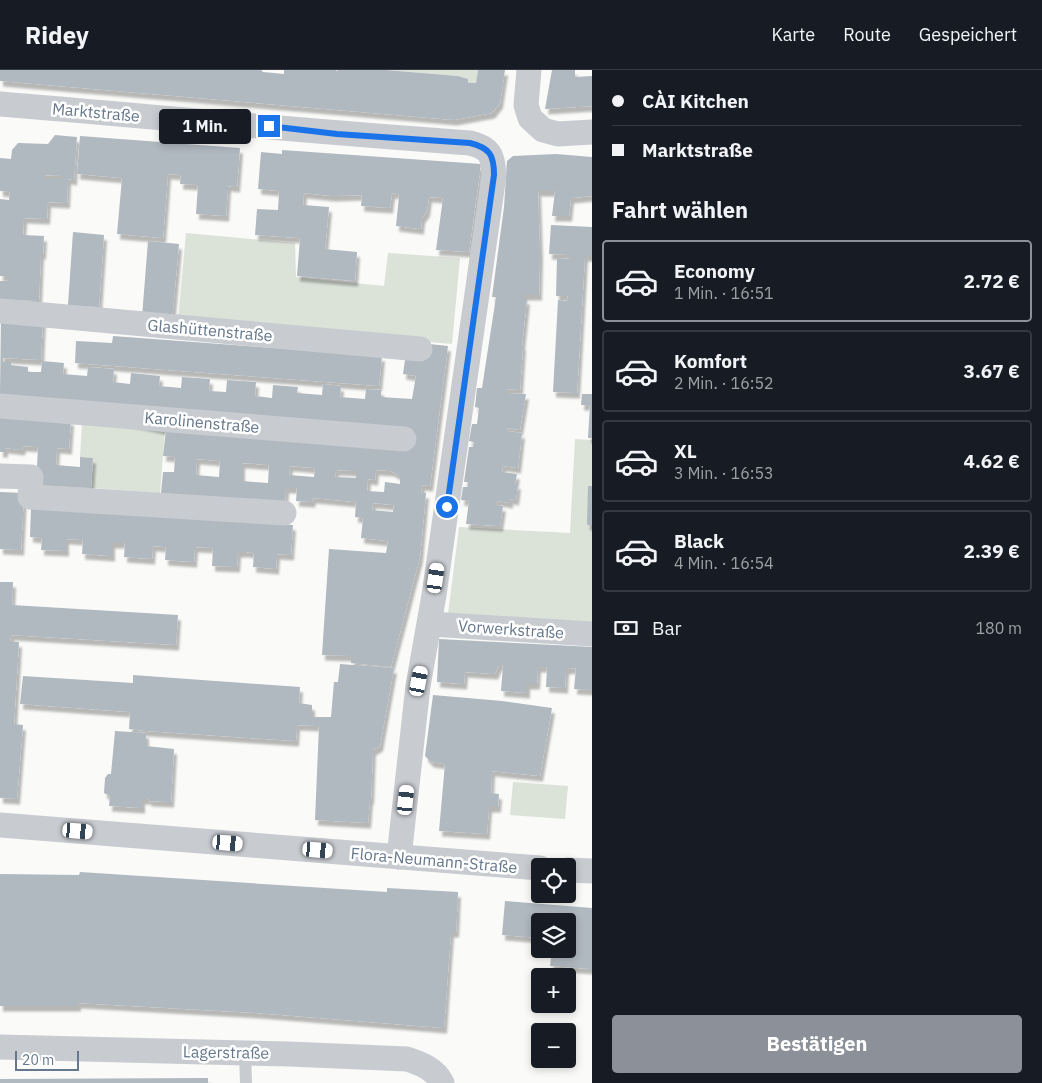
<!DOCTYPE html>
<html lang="de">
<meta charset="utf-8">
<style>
:root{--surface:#171b24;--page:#242831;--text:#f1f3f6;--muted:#9ea1a6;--line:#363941;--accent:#8c9099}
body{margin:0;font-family:"IBM Plex Sans",sans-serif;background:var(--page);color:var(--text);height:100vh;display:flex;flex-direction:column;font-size:19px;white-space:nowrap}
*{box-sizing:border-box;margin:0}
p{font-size:16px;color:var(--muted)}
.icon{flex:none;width:28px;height:28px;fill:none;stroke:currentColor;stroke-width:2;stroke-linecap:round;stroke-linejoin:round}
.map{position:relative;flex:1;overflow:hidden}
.sheet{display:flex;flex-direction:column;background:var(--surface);width:450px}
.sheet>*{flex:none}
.guide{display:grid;align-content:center;height:110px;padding:0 20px;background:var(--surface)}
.buttons{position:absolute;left:531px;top:788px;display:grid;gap:10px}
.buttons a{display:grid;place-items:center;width:45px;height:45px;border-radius:5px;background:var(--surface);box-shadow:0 2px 8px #0003;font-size:25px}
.scale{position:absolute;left:15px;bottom:12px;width:64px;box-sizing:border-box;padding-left:5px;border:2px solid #66788c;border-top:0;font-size:14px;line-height:18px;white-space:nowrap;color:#66788c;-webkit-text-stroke:4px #fff;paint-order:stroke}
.end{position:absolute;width:22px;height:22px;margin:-11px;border:6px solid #1a73e8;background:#fff;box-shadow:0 0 0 2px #fff}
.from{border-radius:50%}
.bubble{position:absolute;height:35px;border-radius:5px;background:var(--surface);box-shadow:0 2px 8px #0003;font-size:16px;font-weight:800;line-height:35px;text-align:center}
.car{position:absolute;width:15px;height:30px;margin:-15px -8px;border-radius:6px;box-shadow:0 0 4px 1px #0007;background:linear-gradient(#fff 24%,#345 0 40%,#fff 0 76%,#345 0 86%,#fff 0)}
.guide b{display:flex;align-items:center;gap:18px;height:48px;font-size:19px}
.guide b+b{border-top:1px solid var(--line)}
.guide i{width:12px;height:12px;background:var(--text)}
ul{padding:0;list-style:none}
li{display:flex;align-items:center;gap:15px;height:82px;margin:0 10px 8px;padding:0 10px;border:2px solid var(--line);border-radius:5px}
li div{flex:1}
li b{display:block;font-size:19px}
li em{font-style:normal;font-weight:800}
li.active{border-color:var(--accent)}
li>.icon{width:45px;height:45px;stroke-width:1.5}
h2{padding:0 20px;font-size:22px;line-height:60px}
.pay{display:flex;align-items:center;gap:12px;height:55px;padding:0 20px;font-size:19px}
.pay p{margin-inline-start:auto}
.cta{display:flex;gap:10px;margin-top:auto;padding:10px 20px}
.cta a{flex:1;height:58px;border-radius:5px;background:var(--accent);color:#fff;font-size:20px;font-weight:800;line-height:58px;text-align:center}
header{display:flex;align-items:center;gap:30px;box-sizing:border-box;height:70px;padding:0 25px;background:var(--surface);border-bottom:1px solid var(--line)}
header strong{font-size:24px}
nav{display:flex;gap:28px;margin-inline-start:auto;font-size:18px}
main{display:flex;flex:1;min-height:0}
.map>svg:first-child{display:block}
</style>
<header>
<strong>Ridey</strong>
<nav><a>Karte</a><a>Route</a><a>Gespeichert</a></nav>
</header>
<main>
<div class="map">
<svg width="592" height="1013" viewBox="0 0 592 1013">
<defs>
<filter id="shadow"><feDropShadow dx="3" dy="5.5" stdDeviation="1" flood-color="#0004"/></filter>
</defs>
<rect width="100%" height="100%" fill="#fafaf8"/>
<!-- park -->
<g fill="#dbe2d8">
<path d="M386,0H478L476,13H468V9L458,6Z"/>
<path d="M186,163L295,173L296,207L384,216L388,183L460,188L452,274L178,250Z"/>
<path d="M82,353L165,360L160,423L91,418L93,388L80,387Z"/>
<path d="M575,369L592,370V554L448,544L459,457L570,463Z"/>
<path d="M513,712L568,716L565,749L510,745Z"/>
</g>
<!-- building -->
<g fill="#b0b8c0" fill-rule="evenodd" filter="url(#shadow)">
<path d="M0,0H261L263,2L284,4V0H336V1L338,0H386L458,6L468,9V13H476L478,0H505L500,33L492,43L454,50L0,11Z"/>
<path d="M552,0H575V7L592,6V36L545,39Z"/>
<path d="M55,65L77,67L74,110L68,109L67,133L48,132L47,149L24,148L23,165L44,166L43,184H41L39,231L0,229V211H8V206H0V129L9,130L10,122L0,121V88L11,89L12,80L18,73L48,74ZM45,105L63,106V109H45Z"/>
<path d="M80,66L240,78L237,117L228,116L226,146L196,144L198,115L180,114L181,105L168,104L163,168L117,164L122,108L77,104Z"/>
<path d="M282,80L481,94L469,182L436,180L443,128L429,127L427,141L422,148L421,159L396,156L399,126L398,124L392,123L390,138L361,136L362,125L332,126L304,123L303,135L329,137L325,179L357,182L355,211L297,206L300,168L255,165L257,139L278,140L279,121L258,119L261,82L282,84Z"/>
<path d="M556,84L592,87V126L571,128L569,146H552L555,121H538L540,184L539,225H524V229H527L522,275H523L520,320L506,319V323L526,324L520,360L508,358L507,361L522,363L518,398L503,396L502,402L517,404L515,414H518L516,430L510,429V433L498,431L497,435L503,436L500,456L466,454L469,431L461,430L463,417H468V412H464L469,377H473L474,372L469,371L472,354H477L479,338L475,337L477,318H482L496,227H492L504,137L507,91L513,86Z"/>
<path d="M551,155L592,157V186H585L577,323L553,322L558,230L567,231L568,226H556L557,188L569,189V185L549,184Z"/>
<path d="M73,162L104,165L99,237L68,235Z"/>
<path d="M148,171L179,174L172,250L142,247Z"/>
<path d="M1,245L43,248L41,290L3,288V292H11V295L28,297V302H41L42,291L64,293L63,304L87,306L88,297L114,299L113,312L130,314L131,303L160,306L159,316L181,318L182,307L210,309L209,321L226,322L227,310L256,312L255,326L272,328L273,315L298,317L297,323L322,325L323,314L341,316L340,327L365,329L366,319L381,320V327L412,329L416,306L403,304L406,283L420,273L448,276L430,416L422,415L421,423H426L420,487L391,597L351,593V586L322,585L329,479L386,483L388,471L361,468L363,448L355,447L356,432L313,428L312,432L296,431L297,418H286L285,433L161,423L163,402H174L175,387L163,386L166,360L0,324ZM197,389L220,391L219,407L196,405ZM242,393L269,395L268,413L242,411ZM290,396L315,398L314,407L289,405ZM336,400L356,401V408L335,407ZM376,400L391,401L400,406V414L385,412L384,422L367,421L368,409L375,410ZM373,433L394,435L393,442L372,440Z"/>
<path d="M113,266L382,286L379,316L75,293L76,271L112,273Z"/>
<path d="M582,324H592V368H588L590,335H581Z"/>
<path d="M0,345L71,350L69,379L57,378L56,395L80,397V387L93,388L91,418L36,415L38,377L23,376L22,380L5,378V382H0Z"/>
<path d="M588,416H592V455H587Z"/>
<path d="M0,422L24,423L21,480L0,479Z"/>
<path d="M31,438L293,455L291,485L277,484L276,499L253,497L254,483L246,482H238L237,497L212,496L213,478L195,477L194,492L165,490L166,477L153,476L152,489L124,487L125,473H112V486L82,484L83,470L66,469V481L41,480L42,468L30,467Z"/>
<path d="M0,512H13L12,535L178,545L176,575L11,565L10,571L19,572L14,654L23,655L17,729L0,728Z"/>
<path d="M439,569L592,577V620L574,619L576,598L566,599L565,618L546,617L547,597H538L537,614H527V623L501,621L503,595H499L495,604L465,602L464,614L437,612Z"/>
<path d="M340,594L394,598L380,676L373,680L371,729H370L368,753L315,750L319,656L297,655L296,671L147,661L129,659L130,642L20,634L23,606L133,613V605L300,617L299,633L312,635V647H331L334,612H338Z"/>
<path d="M433,625L502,631L552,638L540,706L492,701L491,723L499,724L498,737H489L487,764L439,761L445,694L431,692L425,686Z"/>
<path d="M115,661L146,663V676L174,679L171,732L148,731L149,729H142V738L109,736L110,726L104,723L105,708L108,704H111Z"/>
<path d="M80,802L387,822V818L458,822L456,862H451L444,958L257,943L78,933V936H0V804L79,805Z"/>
<path d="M505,831L592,838V899L550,896L552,879H568V851H540V868L502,865Z"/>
<path d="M208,1008V1013H0V1009Z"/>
</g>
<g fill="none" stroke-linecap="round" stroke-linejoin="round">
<!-- service -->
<path stroke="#c8cbd0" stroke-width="12" d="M245,983L246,1013"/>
<!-- minor -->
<g stroke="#c8cbd0" stroke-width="25">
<path d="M529,0L526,35L530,48L543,60L558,64L592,62"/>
<path d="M0,34C157,47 313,62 470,73C490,78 493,85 494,105L434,525L418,616L399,787"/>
<path d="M0,241L420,279"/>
<path d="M0,336L404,369"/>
<path d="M0,406L31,407L30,427L284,443"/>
<path d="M430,554L592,564"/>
<path d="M0,755L540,798"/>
<path d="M568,800L592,801"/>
<path d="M0,977L289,984L407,989C422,994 435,999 442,1013"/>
</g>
</g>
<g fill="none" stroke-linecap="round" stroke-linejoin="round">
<!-- route -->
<path stroke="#1a73e8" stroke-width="6" d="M269,56L337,64L470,73C490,78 494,85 494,105L447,437"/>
</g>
<g text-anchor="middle" stroke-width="5" stroke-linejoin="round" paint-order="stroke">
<!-- street labels -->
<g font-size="16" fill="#66788c" stroke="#fff">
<text transform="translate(96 42) rotate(5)" y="6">Marktstraße</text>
<text transform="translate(210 260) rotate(5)" y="6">Glashüttenstraße</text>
<text transform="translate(202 352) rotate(5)" y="6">Karolinenstraße</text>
<text transform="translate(511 559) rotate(4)" y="6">Vorwerkstraße</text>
<text transform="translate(434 790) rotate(5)" y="6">Flora-Neumann-Straße</text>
<text transform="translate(226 982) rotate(1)" y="6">Lagerstraße</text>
</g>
</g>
</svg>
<div class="buttons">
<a><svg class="icon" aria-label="locate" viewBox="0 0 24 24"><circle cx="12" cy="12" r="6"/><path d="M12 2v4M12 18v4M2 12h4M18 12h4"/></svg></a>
<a><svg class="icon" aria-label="layers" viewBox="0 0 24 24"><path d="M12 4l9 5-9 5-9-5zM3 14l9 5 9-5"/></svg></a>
<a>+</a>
<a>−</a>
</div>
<div class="scale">20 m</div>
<i class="end from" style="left:447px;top:437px"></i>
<i class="end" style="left:269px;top:56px"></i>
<div class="bubble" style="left:159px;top:39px;width:92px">1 Min.</div>
<i class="car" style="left:436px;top:508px;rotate:8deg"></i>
<i class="car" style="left:419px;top:611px;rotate:11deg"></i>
<i class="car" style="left:406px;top:730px;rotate:6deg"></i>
<i class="car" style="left:78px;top:761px;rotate:95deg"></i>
<i class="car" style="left:228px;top:773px;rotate:95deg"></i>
<i class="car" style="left:318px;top:780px;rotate:95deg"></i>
</div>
<section class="sheet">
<div class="guide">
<b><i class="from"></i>CÀI Kitchen</b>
<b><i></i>Marktstraße</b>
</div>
<h2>Fahrt wählen</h2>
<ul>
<li class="active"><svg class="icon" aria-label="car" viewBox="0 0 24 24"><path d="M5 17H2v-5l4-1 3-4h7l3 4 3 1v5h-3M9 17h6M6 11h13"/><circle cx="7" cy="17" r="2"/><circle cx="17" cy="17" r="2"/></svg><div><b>Economy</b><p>1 Min. · 16:51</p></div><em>2.72 €</em></li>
<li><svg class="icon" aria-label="car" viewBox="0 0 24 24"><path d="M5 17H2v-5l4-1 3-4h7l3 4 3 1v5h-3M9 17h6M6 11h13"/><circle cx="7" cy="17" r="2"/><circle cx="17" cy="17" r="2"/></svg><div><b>Komfort</b><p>2 Min. · 16:52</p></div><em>3.67 €</em></li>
<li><svg class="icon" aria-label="car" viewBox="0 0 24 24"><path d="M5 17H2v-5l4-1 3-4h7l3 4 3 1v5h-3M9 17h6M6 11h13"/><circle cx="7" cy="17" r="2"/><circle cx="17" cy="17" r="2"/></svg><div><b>XL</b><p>3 Min. · 16:53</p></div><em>4.62 €</em></li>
<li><svg class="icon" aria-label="car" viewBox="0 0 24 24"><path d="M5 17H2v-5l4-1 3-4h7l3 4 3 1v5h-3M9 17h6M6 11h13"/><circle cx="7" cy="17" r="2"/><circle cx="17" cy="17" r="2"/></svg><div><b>Black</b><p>4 Min. · 16:54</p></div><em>2.39 €</em></li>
</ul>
<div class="pay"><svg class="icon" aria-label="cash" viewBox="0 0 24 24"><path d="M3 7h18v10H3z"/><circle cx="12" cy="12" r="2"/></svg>Bar<p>180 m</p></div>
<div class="cta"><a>Bestätigen</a></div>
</section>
</main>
